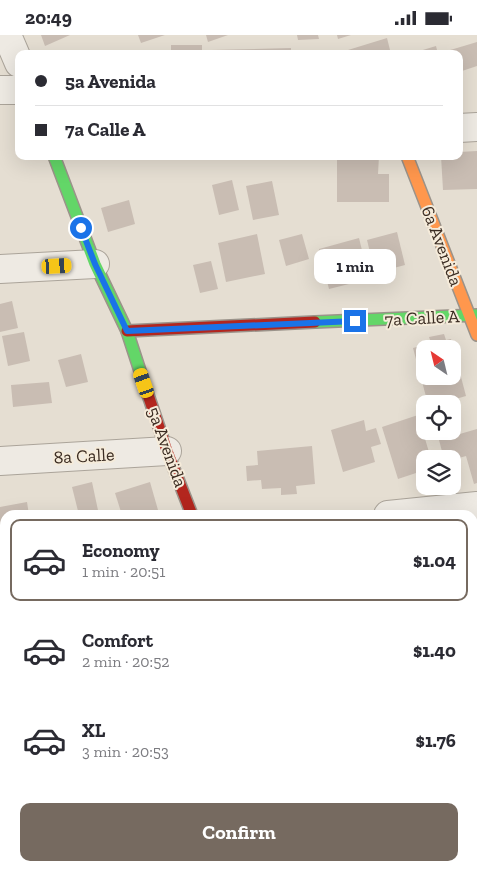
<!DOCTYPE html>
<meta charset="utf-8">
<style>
:root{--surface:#fff;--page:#f2f2f3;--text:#2b2b33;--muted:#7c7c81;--line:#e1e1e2;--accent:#766a60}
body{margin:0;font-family:"Zilla Slab",serif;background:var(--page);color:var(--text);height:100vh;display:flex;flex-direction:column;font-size:19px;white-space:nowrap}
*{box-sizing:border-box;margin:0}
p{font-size:16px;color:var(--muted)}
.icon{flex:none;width:28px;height:28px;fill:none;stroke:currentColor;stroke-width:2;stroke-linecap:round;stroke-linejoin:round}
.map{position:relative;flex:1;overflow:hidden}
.drawer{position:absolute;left:0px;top:475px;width:478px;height:361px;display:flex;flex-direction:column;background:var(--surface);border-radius:15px 15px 0 0;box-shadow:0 5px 20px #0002}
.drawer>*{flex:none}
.top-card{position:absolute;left:15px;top:15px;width:448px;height:110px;border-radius:10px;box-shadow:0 5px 20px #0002;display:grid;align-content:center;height:110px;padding:0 20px;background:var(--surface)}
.needle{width:32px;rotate:325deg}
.fabs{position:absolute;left:416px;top:305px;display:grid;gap:10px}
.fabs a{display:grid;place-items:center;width:45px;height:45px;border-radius:10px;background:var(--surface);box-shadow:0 5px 20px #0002;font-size:25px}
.end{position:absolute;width:22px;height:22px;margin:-11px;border:6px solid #1a73e8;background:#fff;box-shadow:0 0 0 2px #fff}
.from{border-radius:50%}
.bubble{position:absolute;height:35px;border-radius:10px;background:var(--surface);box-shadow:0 5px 20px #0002;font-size:16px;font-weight:700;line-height:35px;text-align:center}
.car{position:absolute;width:15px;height:30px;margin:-15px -8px;border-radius:6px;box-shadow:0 0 4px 1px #0007;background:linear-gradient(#f5c518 24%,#345 0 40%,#f5c518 0 76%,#345 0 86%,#f5c518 0)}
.top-card b{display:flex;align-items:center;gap:18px;height:48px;font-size:19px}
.top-card b+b{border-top:1px solid var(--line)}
.top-card i{width:12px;height:12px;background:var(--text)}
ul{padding:9px 0 0;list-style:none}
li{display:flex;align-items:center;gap:15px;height:82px;margin:0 10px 8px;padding:0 10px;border:2px solid transparent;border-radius:10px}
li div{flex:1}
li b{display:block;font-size:19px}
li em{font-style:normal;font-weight:700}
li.selected{border-color:var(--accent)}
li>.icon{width:45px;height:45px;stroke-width:1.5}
.action{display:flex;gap:10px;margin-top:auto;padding:10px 20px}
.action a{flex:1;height:58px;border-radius:10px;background:var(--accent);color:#fff;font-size:20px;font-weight:700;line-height:58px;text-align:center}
.status{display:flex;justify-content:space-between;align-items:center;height:35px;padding:0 25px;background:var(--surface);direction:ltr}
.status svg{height:14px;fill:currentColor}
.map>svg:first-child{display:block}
</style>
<div class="status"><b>20:49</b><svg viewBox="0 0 49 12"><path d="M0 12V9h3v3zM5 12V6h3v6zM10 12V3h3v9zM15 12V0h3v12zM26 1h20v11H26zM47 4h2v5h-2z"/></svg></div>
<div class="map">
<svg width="477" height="836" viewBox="0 0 477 836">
<rect width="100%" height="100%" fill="#e5ded2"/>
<!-- building -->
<g fill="#c9bdb3" fill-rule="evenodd">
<path d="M41,0H70L45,11Z"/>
<path d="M138,0H165L141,8Z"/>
<path d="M206,0H228L208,7Z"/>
<path d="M297,0H318L319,4L298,5Z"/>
<path d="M337,0H351L338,4Z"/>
<path d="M387,3L391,19H349L348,15Z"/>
<path d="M477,7V31L459,37V19H448L447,16Z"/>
<rect x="171" y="10" width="31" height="9"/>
<path d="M436,11L438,19H413V18Z"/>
<path d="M291,13V19H211V15Z"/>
<path d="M477,116V154L443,155L441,121H459V117Z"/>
<path d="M337,121H379L378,139H389V167H337Z"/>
<path d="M232,145L239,175L219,180L212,150Z"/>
<path d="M272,146L279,180L253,185L246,151Z"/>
<path d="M129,165L135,189L108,197L101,173Z"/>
<path d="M397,197L405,230L375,238L367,205Z"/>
<path d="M257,199L265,239L226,247L218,208Z"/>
<path d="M302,199L309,224L286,231L279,205Z"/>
<path d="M359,203L369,244L329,254L319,214Z"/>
<path d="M211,226L218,254L200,258L193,230Z"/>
<path d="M12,266L18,293L0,297V269Z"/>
<path d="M24,297L30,326L8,331L2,301Z"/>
<path d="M444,299L446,305L451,304L466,361L438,369H428L413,313L431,308L429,302ZM425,314H452V341H425Z"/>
<path d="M81,319L88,347L66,352L58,325Z"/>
<path d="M49,347L52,368L13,372L11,350Z"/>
<path d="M418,380L431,424H425V435L398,444L382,392Z"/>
<path d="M364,385L366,396L376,393L381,409L371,412L375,427L343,437L331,395Z"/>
<path d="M477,394V448L474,449L466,421L452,425V424H444L439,405Z"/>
<path d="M312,411L315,449L296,451L297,459L281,460V453L262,454L261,445L247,446L246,431L258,430L257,416Z"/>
<path d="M92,447L99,480H79L72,452Z"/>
<path d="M150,447L158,475L142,480H122L115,458Z"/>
<path d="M27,467L29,480H5V493L0,494V472Z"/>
<path d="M477,511V530L472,513Z"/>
<path d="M5,550V574L0,575V551Z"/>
<path d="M5,639V682L0,683V640Z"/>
<path d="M477,710V742L472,743V712Z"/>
<path d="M40,831H88L89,835L40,836Z"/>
<path d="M143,831H178V836H144Z"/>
<path d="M229,831H261V836H230Z"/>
<path d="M279,831L280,836H267V833Z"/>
</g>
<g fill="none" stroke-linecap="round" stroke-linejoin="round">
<defs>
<g id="street">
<path d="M7,0L19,28"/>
<path d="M0,55H19"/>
<path d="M459,93L477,92"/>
<path d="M0,234L95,229"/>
<path d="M0,426L167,416"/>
<path d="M388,480L477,471"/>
<path d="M0,621L5,620"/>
<path d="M472,653H477"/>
<path d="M0,801L5,800"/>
<path d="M322,831L324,836"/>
</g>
<g id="fast">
<path d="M54,121L95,229L127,296L142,342"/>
<path d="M315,287L477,280"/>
</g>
<path id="slow" d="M407,121L477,300"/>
<g id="jam">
<path d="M127,296L315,287"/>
<path d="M142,342L167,416L192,480"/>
</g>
</defs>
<!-- street casing -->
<use href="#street" stroke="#aba49a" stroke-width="30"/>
<!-- fast casing -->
<use href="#fast" stroke="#9b938a" stroke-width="14"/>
<!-- slow casing -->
<use href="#slow" stroke="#9b938a" stroke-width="14"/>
<!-- jam casing -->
<use href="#jam" stroke="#9b938a" stroke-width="14"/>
<!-- street -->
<use href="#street" stroke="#eeeae3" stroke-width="28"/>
<!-- fast -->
<use href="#fast" stroke="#63d668" stroke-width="11"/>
<!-- slow -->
<use href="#slow" stroke="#ff974d" stroke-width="11"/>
<!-- jam -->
<use href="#jam" stroke="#b3261e" stroke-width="11"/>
</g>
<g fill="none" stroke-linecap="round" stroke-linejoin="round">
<!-- route -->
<path stroke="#1a73e8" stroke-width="6" d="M81,193L95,229L127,296L355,286"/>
</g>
<g text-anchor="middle" stroke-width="4" stroke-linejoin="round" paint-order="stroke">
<!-- street labels -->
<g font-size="18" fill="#3b2c22" stroke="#f5ebda">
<text transform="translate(442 211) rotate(69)" y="6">6a Avenida</text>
<text transform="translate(422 283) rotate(-3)" y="6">7a Calle A</text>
<text transform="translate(167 412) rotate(70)" y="6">5a Avenida</text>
<text transform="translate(84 421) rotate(-3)" y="6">8a Calle</text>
</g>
</g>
</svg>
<div class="fabs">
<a><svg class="needle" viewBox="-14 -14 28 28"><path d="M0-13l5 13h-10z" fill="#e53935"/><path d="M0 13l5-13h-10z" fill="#7c7c81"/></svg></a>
<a><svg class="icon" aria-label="locate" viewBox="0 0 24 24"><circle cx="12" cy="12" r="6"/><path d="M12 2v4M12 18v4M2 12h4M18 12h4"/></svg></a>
<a><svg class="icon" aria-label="layers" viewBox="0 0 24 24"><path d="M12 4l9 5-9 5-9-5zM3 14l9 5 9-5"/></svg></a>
</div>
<i class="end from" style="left:81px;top:193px"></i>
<i class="end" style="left:355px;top:286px"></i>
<div class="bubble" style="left:314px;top:214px;width:82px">1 min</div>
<i class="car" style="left:57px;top:231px;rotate:87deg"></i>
<i class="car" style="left:144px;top:348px;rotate:341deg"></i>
<div class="top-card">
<b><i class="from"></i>5a Avenida</b>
<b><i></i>7a Calle A</b>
</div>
<section class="drawer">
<ul>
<li class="selected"><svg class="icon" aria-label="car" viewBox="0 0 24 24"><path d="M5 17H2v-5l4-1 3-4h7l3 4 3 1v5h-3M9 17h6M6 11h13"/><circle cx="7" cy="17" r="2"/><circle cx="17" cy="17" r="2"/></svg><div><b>Economy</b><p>1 min · 20:51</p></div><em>$1.04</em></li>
<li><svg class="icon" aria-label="car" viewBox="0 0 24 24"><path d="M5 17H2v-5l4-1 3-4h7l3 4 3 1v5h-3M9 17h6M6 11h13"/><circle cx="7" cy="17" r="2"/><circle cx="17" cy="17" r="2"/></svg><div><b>Comfort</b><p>2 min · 20:52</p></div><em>$1.40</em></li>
<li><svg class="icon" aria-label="car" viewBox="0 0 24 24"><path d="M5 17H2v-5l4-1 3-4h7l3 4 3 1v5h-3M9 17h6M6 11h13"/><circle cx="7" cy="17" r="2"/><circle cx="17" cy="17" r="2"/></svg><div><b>XL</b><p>3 min · 20:53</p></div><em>$1.76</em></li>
</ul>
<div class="action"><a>Confirm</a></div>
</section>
</div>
